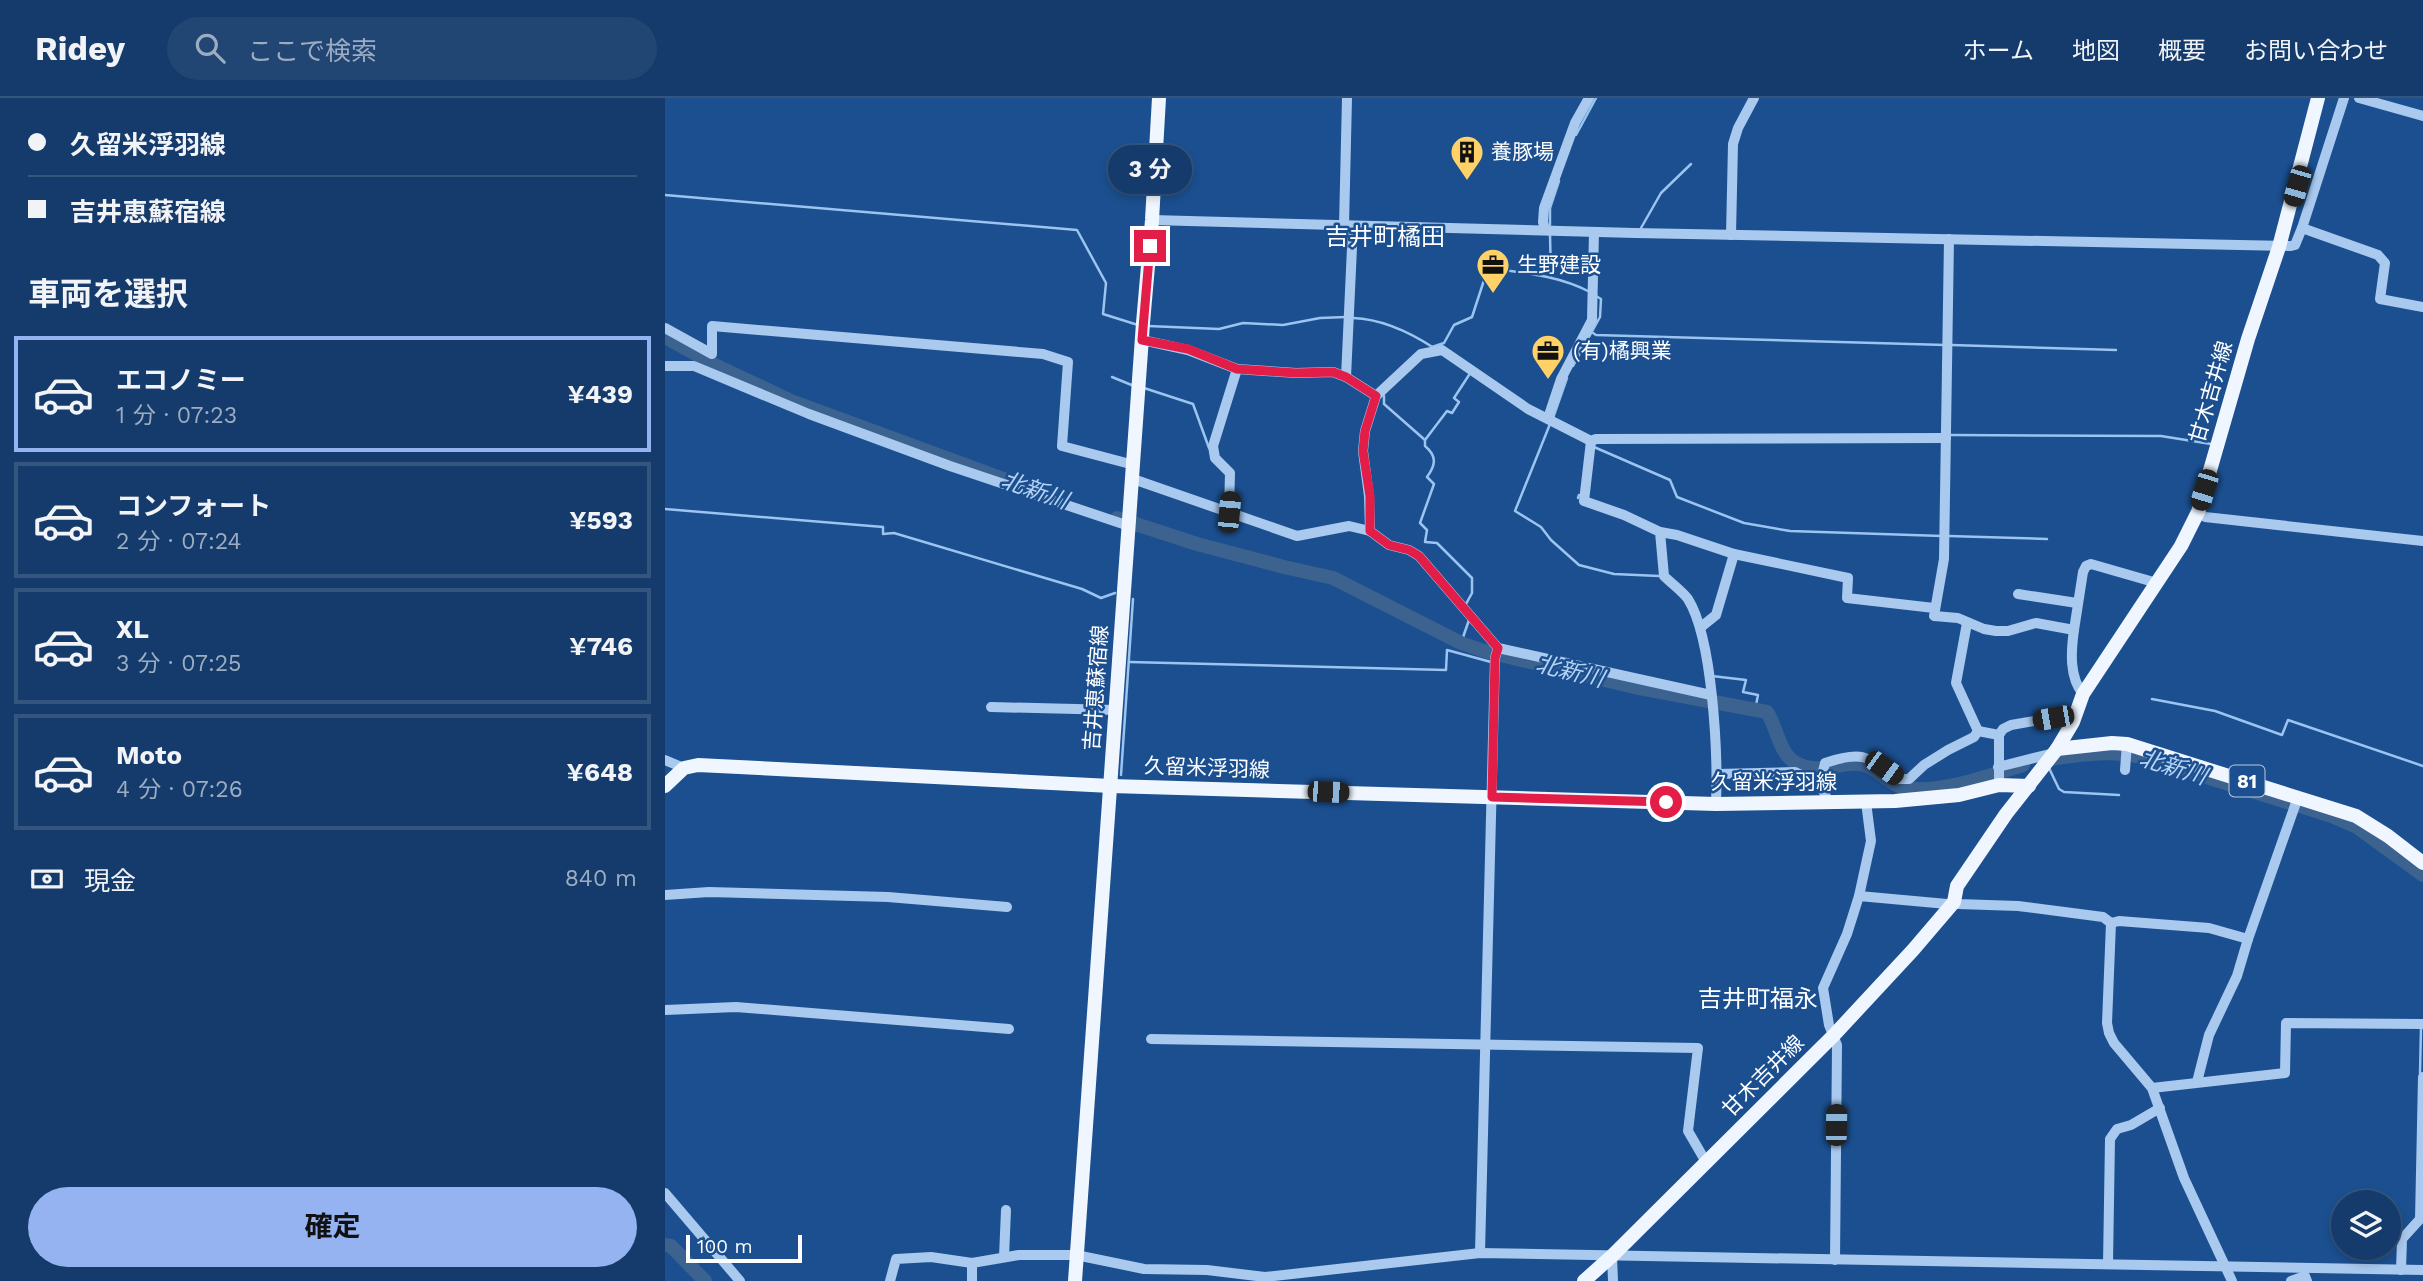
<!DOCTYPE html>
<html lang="ja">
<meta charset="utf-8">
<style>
:root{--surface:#143b6b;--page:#214673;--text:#f1f3f6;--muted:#9dadc1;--line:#33557e;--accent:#95b2f1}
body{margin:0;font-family:"Work Sans","Noto Sans JP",sans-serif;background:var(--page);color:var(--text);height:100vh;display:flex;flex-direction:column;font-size:26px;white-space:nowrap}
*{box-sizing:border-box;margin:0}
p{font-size:23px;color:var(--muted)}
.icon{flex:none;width:38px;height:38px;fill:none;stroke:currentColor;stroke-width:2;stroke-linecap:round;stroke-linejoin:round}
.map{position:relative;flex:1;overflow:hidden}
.drawer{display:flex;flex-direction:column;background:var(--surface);width:665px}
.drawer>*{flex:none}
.hud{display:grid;align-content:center;height:154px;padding:0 28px;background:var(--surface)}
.controls{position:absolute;left:1666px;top:1092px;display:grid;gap:14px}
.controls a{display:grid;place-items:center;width:70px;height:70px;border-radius:50%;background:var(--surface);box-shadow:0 4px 10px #0003,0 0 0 2px var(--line);font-size:35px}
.scale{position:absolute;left:21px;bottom:18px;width:116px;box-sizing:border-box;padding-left:7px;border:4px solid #fff;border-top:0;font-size:19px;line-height:24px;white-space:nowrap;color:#fff;-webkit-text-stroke:5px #1b4f8f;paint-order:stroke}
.end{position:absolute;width:32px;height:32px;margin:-16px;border:9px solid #e11d48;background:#fff;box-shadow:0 0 0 4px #fff}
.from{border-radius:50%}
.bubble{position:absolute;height:49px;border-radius:24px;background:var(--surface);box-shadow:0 4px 10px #0003,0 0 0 2px var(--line);font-size:23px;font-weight:700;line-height:49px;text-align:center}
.car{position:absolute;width:21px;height:42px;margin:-21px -10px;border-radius:9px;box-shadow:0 0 5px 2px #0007;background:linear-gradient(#222 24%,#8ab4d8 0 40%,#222 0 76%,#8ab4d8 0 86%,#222 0)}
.hud b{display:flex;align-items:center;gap:24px;height:66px;font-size:26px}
.hud b+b{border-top:2px solid var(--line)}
.hud i{width:18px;height:18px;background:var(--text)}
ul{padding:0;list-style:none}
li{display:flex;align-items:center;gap:21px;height:116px;margin:0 14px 10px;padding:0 14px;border:4px solid var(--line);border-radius:0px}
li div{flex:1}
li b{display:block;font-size:26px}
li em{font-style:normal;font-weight:700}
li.current{border-color:var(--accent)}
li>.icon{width:63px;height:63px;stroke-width:1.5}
h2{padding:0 28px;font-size:32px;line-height:84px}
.pay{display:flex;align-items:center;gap:18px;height:77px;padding:0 28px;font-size:26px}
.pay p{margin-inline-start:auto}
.primary-button{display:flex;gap:14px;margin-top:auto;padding:14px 28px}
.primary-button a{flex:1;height:80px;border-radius:42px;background:var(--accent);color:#111;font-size:28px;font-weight:700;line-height:80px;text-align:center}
header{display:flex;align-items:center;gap:42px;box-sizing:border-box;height:98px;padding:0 35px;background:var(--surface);border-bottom:2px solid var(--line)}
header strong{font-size:33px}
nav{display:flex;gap:38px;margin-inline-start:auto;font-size:24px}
.search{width:490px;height:63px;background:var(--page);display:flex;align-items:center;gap:18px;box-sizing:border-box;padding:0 24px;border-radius:38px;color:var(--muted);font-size:26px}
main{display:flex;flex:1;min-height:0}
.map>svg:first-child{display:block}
</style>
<header>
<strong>Ridey</strong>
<div class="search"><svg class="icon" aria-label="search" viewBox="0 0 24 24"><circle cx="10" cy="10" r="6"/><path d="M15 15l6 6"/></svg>ここで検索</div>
<nav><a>ホーム</a><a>地図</a><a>概要</a><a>お問い合わせ</a></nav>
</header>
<main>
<section class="drawer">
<div class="hud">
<b><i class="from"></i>久留米浮羽線</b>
<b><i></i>吉井恵蘇宿線</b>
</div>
<h2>車両を選択</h2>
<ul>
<li class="current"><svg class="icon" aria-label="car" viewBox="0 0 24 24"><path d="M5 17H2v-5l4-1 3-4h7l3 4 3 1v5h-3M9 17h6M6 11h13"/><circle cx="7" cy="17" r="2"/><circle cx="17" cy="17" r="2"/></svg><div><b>エコノミー</b><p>1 分 · 07:23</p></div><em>¥439</em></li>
<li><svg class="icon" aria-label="car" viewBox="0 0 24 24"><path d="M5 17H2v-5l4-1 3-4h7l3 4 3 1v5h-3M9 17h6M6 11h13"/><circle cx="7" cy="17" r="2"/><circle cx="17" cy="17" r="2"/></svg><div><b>コンフォート</b><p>2 分 · 07:24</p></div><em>¥593</em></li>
<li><svg class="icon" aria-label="car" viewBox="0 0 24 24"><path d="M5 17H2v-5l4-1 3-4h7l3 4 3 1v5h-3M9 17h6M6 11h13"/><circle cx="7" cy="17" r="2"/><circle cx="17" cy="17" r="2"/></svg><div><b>XL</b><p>3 分 · 07:25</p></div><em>¥746</em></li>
<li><svg class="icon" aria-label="car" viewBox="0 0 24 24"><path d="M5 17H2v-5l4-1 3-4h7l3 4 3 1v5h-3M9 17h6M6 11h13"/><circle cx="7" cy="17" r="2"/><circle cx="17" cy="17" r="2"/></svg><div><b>Moto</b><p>4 分 · 07:26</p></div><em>¥648</em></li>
</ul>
<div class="pay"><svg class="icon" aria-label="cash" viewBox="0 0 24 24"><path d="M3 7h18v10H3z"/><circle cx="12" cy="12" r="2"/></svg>現金<p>840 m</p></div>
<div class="primary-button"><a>確定</a></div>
</section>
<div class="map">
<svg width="1758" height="1183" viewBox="0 0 1758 1183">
<rect width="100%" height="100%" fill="#1b4f8f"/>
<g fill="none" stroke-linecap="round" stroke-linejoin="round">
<!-- stream -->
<g stroke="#9cc4f0" stroke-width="2.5">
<path d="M911,37L931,0"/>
<path d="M0,97L412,132L441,185L438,216L473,227"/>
<path d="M885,127V110L894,83"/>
<path d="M976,130L996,95L1026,66"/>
<path d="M885,137L886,178"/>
<path d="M688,220C716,221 746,235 769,250"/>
<path d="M483,228L554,231L578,225L618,227L655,220L681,219"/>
<path d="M928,235L931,237L1280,247"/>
<path d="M1286,247L1451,252"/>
<path d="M767,249L779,245L789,227L807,219L823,170C858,175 893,177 925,194"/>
<path d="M908,268L935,219L936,201L931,198"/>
<path d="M447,279L469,288"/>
<path d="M479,290L528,306L544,350"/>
<path d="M719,298V306L760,342"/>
<path d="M888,320L902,280"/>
<path d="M885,326L850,413L876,429L886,442L914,467L949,476L994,478"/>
<path d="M1286,337L1496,338L1546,346"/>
<path d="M929,349L1005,382L1012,399L1079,425L1125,433L1277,438"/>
<path d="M913,400L914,397"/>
<path d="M0,411L218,429V436L229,435L417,491L436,500L450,495"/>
<path d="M1283,438L1382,441"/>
<path d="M801,506L807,495V480L772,445L760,444L762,432L755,425L769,386L762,379C771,367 772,358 760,348V342L782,313L787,315L794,304L789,300L804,277"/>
<path d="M796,545L804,522"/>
<path d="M464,564L781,572L782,552L826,564"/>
<path d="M1047,578L1081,582L1078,594L1093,597L1090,612"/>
<path d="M1487,601L1550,613L1617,637L1623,622L1758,668"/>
<path d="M1384,670L1394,691L1399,694L1454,697"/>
<path d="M456,677L468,501"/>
<path d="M1755,975L1756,930"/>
</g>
<!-- river -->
<g stroke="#3c6290" stroke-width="14">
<path d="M0,239L54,269L126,303L344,383"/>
<path d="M452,420L532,446L619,469L668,480L796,545L819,553L969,589L1102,614C1112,629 1114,656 1131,665C1153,677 1173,664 1195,666C1212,668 1221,685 1237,689C1271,698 1325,677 1358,667"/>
<path d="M1378,662C1413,657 1445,651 1480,660L1667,718L1692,729L1758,777"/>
<path d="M0,1147L6,1148L40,1183"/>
</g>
<!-- minor -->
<g stroke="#a9c9ee" stroke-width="10">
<path d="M1694,0L1758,18"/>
<path d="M487,122L970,135L1626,148L1630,147L1637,130L1679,0"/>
<path d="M679,128L682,0"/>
<path d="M1637,130L1713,157L1720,165L1715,201L1758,209"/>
<path d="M880,132L878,124L879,110L910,25L924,0"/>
<path d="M1066,137L1068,46L1073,30L1089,0"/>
<path d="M1284,141L1279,461L1269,518L1293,520L1319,531L1331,533H1343L1371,525L1409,532C1406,553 1404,579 1418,596"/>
<path d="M0,230L47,256V228L378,256L403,264L397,348L469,367"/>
<path d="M477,242L523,252L572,271L631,275L668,274L681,279L711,298"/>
<path d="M0,268H29L144,316L285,368L464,428"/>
<path d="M681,279L688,128"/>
<path d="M883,320L896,281L927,222L929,134"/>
<path d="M926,343L919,403L959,417L995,434L999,478C1007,486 1017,493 1023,501C1048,541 1053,657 1051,706"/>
<path d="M468,381L632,438L684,428L705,433L724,447L744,452L754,458L833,550L1046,597"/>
<path d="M564,414L565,375L550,360L548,348L572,271"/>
<path d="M1533,414L1540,419L1758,443"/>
<path d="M705,433L704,398L698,353L700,333L711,298L756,256L777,252L863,311L926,343L931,341L1281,340"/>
<path d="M995,434L1012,437L1069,456L1051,517L1036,529"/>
<path d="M1069,456L1183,480L1182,500L1269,510"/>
<path d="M1353,496L1412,505"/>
<path d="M1302,525L1291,585L1313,633"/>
<path d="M1409,532L1418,474L1421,468L1426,466L1492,485"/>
<path d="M326,609L451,612"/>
<path d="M1313,633L1334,637L1338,631L1346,627L1409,616"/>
<path d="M0,662L19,670"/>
<path d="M1333,669L1389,655"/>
<path d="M1460,672L1462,646"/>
<path d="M1052,676L1130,674L1155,686"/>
<path d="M1334,687V637"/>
<path d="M1164,705L1155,686L1160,665C1199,652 1203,659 1234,681H1244L1259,667L1283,652L1309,639L1313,633"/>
<path d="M0,797L44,794L223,799L342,809"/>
<path d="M1194,798L1206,743L1201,704"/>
<path d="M1446,825L1442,925L1444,935L1449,945L1487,990L1519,1080L1567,1183"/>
<path d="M1583,841L1633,699"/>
<path d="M0,912L71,909L344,931"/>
<path d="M486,941L1033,950L1023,1033L1041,1064"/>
<path d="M1487,990L1620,975L1621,925L1758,926"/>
<path d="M0,1095L75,1183"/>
<path d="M815,1155L830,560L833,550"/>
<path d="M947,1158L948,1183"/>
<path d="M339,1159L341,1112"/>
<path d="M1170,1162L1172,947L1164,927L1158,890L1182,836L1194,798L1282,806L1289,804L1293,806L1353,808L1438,819L1446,825L1454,823L1544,830L1583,841L1572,878L1544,937L1532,984"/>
<path d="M1443,1166L1445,1041L1452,1031L1466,1027L1495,1010"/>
<path d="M1736,1172L1737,1141L1755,1121L1758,979"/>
<path d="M225,1183L231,1161L266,1159L307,1165L354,1157H411L479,1171L542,1172L600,1179L815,1155L1758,1172"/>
<path d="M307,1183V1165"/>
<path d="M1626,1183L1640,1178L1642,1183"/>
</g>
<!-- major -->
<g stroke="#f0f6ff" stroke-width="14">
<path d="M1392,651L1447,645L1462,646L1691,718L1723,738L1758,765"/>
<path d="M0,688L19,670L33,667L446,688L1051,706L1230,703L1294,697L1334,687L1364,688"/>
<path d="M410,1183L478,225L487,122L494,0"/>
<path d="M919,1183L947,1158L1169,937L1248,852L1289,804L1292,788L1341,716L1392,651L1408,624L1418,596L1516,448L1533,414L1583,241L1614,149L1653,0"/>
</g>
</g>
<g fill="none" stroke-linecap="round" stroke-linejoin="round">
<!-- route -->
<path stroke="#e11d48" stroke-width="9" d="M485,148L477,242L523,251L572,271L631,275L668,274L681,279L711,298L700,333L698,353L705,398V433L724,447L744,452L754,458L833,550L830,560L827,699L1001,704"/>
</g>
<!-- icons -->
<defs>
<symbol id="building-pin" viewBox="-11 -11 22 30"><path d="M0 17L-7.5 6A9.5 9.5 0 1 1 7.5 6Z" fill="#ffd166" stroke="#1b4f8f"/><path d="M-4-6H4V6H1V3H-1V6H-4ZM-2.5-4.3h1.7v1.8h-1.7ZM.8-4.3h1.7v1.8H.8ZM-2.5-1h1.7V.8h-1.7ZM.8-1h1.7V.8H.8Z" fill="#111"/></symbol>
<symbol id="office-pin" viewBox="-11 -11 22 30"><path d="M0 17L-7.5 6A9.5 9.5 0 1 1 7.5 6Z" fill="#ffd166" stroke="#1b4f8f"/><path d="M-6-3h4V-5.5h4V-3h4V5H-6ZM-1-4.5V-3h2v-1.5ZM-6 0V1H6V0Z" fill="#111"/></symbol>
</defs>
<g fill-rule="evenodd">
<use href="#building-pin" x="783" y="35" width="38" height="52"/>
<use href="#office-pin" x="809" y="148" width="38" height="52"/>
<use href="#office-pin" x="864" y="234" width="38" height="52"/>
</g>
<g text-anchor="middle" stroke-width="5" stroke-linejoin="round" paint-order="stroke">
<!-- shield labels -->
<rect fill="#1b4f8f" stroke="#bbcadd" stroke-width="2" x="1564.5" y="667.5" width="35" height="31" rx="5"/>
<g font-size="19" font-weight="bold" fill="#fff">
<text x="1582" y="690">81</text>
</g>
<!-- poi labels -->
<g font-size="21" fill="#fff" stroke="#1b4f8f" text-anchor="start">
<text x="826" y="61">養豚場</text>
<text x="852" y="174">生野建設</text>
<text x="908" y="260">(有)橘興業</text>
</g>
<!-- street labels -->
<g font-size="21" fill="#fff" stroke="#1b4f8f">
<text transform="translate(1546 294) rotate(-74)" y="7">甘木吉井線</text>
<text transform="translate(431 590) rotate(-86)" y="7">吉井恵蘇宿線</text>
<text transform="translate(542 670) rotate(2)" y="7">久留米浮羽線</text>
<text x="1109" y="691">久留米浮羽線</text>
<text transform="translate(1098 978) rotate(-45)" y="7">甘木吉井線</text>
</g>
<!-- water labels -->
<g font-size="23" font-style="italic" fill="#b5d3f5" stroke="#1b4f8f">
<text transform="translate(370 392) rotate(19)" y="8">北新川</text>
<text transform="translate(905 573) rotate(14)" y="8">北新川</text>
<text transform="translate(1508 669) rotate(17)" y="8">北新川</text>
</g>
<!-- quarter labels -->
<g font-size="24" fill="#fff" stroke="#1b4f8f">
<text x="720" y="147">吉井町橘田</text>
<text x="1093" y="909">吉井町福永</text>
</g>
</g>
</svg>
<div class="controls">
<a><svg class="icon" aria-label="layers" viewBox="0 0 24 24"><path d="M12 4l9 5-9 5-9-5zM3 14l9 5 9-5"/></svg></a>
</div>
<div class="scale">100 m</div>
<i class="end from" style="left:1001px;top:704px"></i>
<i class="end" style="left:485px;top:148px"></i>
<div class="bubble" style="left:443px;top:47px;width:84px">3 分</div>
<i class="car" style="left:1632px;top:88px;rotate:196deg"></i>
<i class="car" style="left:1539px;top:392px;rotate:197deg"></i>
<i class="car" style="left:564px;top:414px;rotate:5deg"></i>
<i class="car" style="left:1388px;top:620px;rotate:260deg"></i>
<i class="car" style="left:1219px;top:670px;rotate:126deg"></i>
<i class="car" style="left:663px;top:694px;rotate:92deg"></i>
<i class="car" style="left:1171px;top:1027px;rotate:1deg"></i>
</div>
</main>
